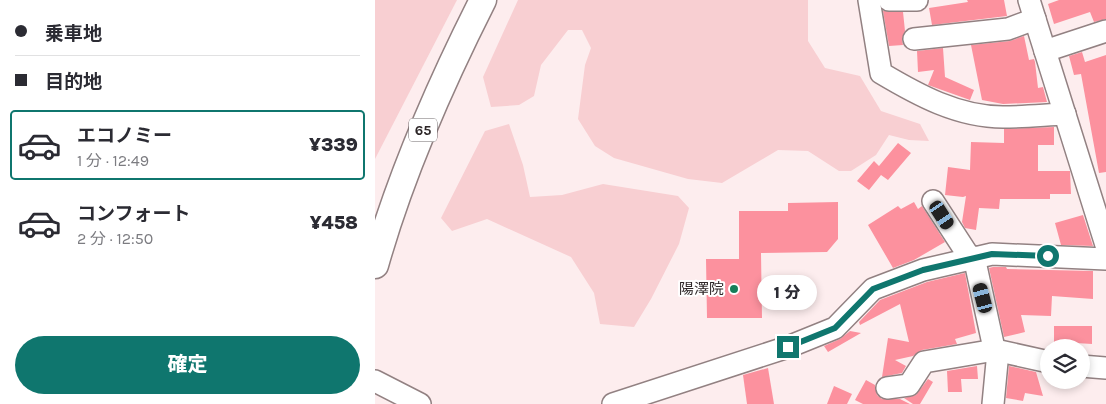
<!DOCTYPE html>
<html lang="ja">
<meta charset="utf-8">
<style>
:root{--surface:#fff;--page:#f2f2f3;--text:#2b2b33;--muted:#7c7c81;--line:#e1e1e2;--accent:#0f766e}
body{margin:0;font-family:Karla,"Noto Sans JP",sans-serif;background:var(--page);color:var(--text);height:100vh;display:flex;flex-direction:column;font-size:19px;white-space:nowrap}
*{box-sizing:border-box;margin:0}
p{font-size:16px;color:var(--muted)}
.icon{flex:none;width:28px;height:28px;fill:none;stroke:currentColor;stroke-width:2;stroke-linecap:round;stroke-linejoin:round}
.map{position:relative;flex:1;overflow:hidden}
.panel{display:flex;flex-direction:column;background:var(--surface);width:375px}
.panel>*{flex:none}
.top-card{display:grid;align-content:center;height:110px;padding:0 15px;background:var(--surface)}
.fabs{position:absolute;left:665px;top:339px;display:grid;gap:10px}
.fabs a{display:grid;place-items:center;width:50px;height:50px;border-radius:50%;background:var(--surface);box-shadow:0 2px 8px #0003;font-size:25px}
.end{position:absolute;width:22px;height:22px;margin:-11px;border:6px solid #0f766e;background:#fff;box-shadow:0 0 0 2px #fff}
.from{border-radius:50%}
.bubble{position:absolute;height:35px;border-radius:18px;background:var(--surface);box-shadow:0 2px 8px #0003;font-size:16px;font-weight:800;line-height:35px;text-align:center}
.car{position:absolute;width:15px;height:30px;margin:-15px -8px;border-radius:6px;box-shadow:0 0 4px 1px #0007;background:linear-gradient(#222 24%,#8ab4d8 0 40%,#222 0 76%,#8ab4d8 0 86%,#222 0)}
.top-card b{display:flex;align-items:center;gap:18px;height:48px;font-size:19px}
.top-card b+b{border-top:1px solid var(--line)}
.top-card i{width:12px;height:12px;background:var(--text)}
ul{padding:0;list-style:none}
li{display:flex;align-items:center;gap:15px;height:70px;margin:0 10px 8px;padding:0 5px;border:2px solid transparent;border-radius:5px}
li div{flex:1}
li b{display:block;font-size:19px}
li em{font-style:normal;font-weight:800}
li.current{border-color:var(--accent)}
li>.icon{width:45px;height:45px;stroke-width:1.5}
.cta{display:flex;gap:10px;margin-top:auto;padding:10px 15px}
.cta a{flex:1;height:58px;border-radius:30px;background:var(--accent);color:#fff;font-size:20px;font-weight:800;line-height:58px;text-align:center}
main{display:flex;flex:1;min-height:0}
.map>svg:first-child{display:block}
</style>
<main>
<section class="panel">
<div class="top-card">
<b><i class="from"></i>乗車地</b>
<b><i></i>目的地</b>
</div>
<ul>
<li class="current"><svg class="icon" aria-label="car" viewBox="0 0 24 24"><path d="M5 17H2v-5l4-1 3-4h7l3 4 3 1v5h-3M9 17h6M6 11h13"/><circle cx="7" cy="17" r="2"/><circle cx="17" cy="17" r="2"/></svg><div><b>エコノミー</b><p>1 分 · 12:49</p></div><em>¥339</em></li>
<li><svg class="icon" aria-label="car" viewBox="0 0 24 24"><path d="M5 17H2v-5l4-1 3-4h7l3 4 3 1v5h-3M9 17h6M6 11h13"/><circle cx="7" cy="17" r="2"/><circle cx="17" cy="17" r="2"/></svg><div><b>コンフォート</b><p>2 分 · 12:50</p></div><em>¥458</em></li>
</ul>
<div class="cta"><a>確定</a></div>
</section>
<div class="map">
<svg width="731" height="404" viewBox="0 0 731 404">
<rect width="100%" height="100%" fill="#fdedee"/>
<!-- green -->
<g fill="#f8cfd2">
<path d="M0,0H82L0,159Z"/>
<path d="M143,0H433V41L450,68L485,76L506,111L545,124L554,141L534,140L514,135L501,155L476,171H464L433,151L403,150L347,183L313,179L239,158L220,146L203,119L210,65L216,48L207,30H193L166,65L159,96L144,105L116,107L108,77Z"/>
<path d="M134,124L148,165L155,197L187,195L228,184L303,196L314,208L304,244L276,299L259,327L225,324L219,293L196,257L112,219L77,231L66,218L110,131Z"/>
</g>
<!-- building -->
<g fill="#fc919e">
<path d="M592,0H629L632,16L557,25L554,8L593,2Z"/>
<path d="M684,0H731V19L719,22L715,12L679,24L673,4Z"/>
<path d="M508,11L528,12L530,31L527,40L528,45L514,46Z"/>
<path d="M649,36L654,60L659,59L660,62L663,88L668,87L672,102L628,104L607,100L596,45L635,41Z"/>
<path d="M568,48L570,77L599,90L595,100L553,85L559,70L543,72L542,51Z"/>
<path d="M707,52L710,62L731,55V172L724,173L706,74L699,75L694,56Z"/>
<path d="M679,127V145H663V171H695L696,194H675V199H625L624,209L604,208L601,230L590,228L587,222L591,196L588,197L570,195L573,167L595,170L596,142L629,143V129Z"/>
<path d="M523,143L536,153L513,180L506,175L494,190L482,181L499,161L504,166Z"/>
<path d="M463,202V239L452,252L386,253L387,318H332L331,259H364V211H413V203Z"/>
<path d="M539,202L543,209L547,206L570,242L539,260L518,268L493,225L523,206L526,209Z"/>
<path d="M708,215L718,246L686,245L680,223Z"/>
<path d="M618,267H631L632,269L718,271V299L677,296L676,316L646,315L650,332L629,337L614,268Z"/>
<path d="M590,273L601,333L580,339L582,344L547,350L538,356L520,360L531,366L527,373L507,377L513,338L534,342L525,304L485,325L484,322L505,300L552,282Z"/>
<path d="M679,326H717V344L701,343V348H679Z"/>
<path d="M475,331L486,333L453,352L449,346L465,339Z"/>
<path d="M602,366L603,379H586L587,392H573L572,371Z"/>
<path d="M634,366L661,372L668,396L650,393L648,401L631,398Z"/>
<path d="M393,368L399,404H372L368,375Z"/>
<path d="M553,379L558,382L545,404H538L529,398L541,395Z"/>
<path d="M491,380L500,385L502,395L507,399H525L535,404H488L480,400Z"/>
<path d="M459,386L477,394L472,404H452Z"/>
</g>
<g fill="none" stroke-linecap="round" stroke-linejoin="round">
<defs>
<g id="minor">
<path d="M494,0L506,73C543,95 583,117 628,117C648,117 669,115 690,114"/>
<path d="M514,0H542"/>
<path d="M654,0L731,245"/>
<path d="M539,39L633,29L660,19"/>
<path d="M670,51L731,31"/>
<path d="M558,201L595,258"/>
<path d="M599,257L622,362L618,404"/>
<path d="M706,366L731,368"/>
<path d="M0,381L45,404"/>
<path d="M512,388L534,385L549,362L620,350L674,362"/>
<path d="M238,404L413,347L460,328L498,289L548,270L617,254L731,259"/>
</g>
<path id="major" d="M0,265C26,173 65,85 108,0"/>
</defs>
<!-- minor casing -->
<use href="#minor" stroke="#928182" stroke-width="24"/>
<!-- major casing -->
<use href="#major" stroke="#928182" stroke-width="29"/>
<!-- minor -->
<use href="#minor" stroke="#fff" stroke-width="21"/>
<!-- major -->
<use href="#major" stroke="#fff" stroke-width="26"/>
</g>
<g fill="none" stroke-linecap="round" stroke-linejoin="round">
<!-- route -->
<path stroke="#0f766e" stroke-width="6" d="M413,347L460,328L498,289L548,270L617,254L673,256"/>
</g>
<!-- markers -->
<circle fill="#167e59" stroke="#fff" stroke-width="2" cx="359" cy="289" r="5"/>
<g text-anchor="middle" stroke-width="4" stroke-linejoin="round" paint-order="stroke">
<!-- shield labels -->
<rect fill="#fff" stroke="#6c6768" stroke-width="1" x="34" y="118.5" width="28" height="23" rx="4"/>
<g font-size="14" font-weight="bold" fill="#2d2627">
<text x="48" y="135">65</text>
</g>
<!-- poi labels -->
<g font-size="15" fill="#2d2627" stroke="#fff" text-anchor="end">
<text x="349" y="294">陽澤院</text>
</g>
</g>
</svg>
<div class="fabs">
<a><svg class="icon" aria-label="layers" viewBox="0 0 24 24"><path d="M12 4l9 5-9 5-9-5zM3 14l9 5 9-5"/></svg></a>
</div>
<i class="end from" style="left:673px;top:256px"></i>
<i class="end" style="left:413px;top:347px"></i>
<div class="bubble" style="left:382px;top:275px;width:60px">1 分</div>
<i class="car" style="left:567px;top:215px;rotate:147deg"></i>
<i class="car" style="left:608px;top:298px;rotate:345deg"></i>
</div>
</main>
